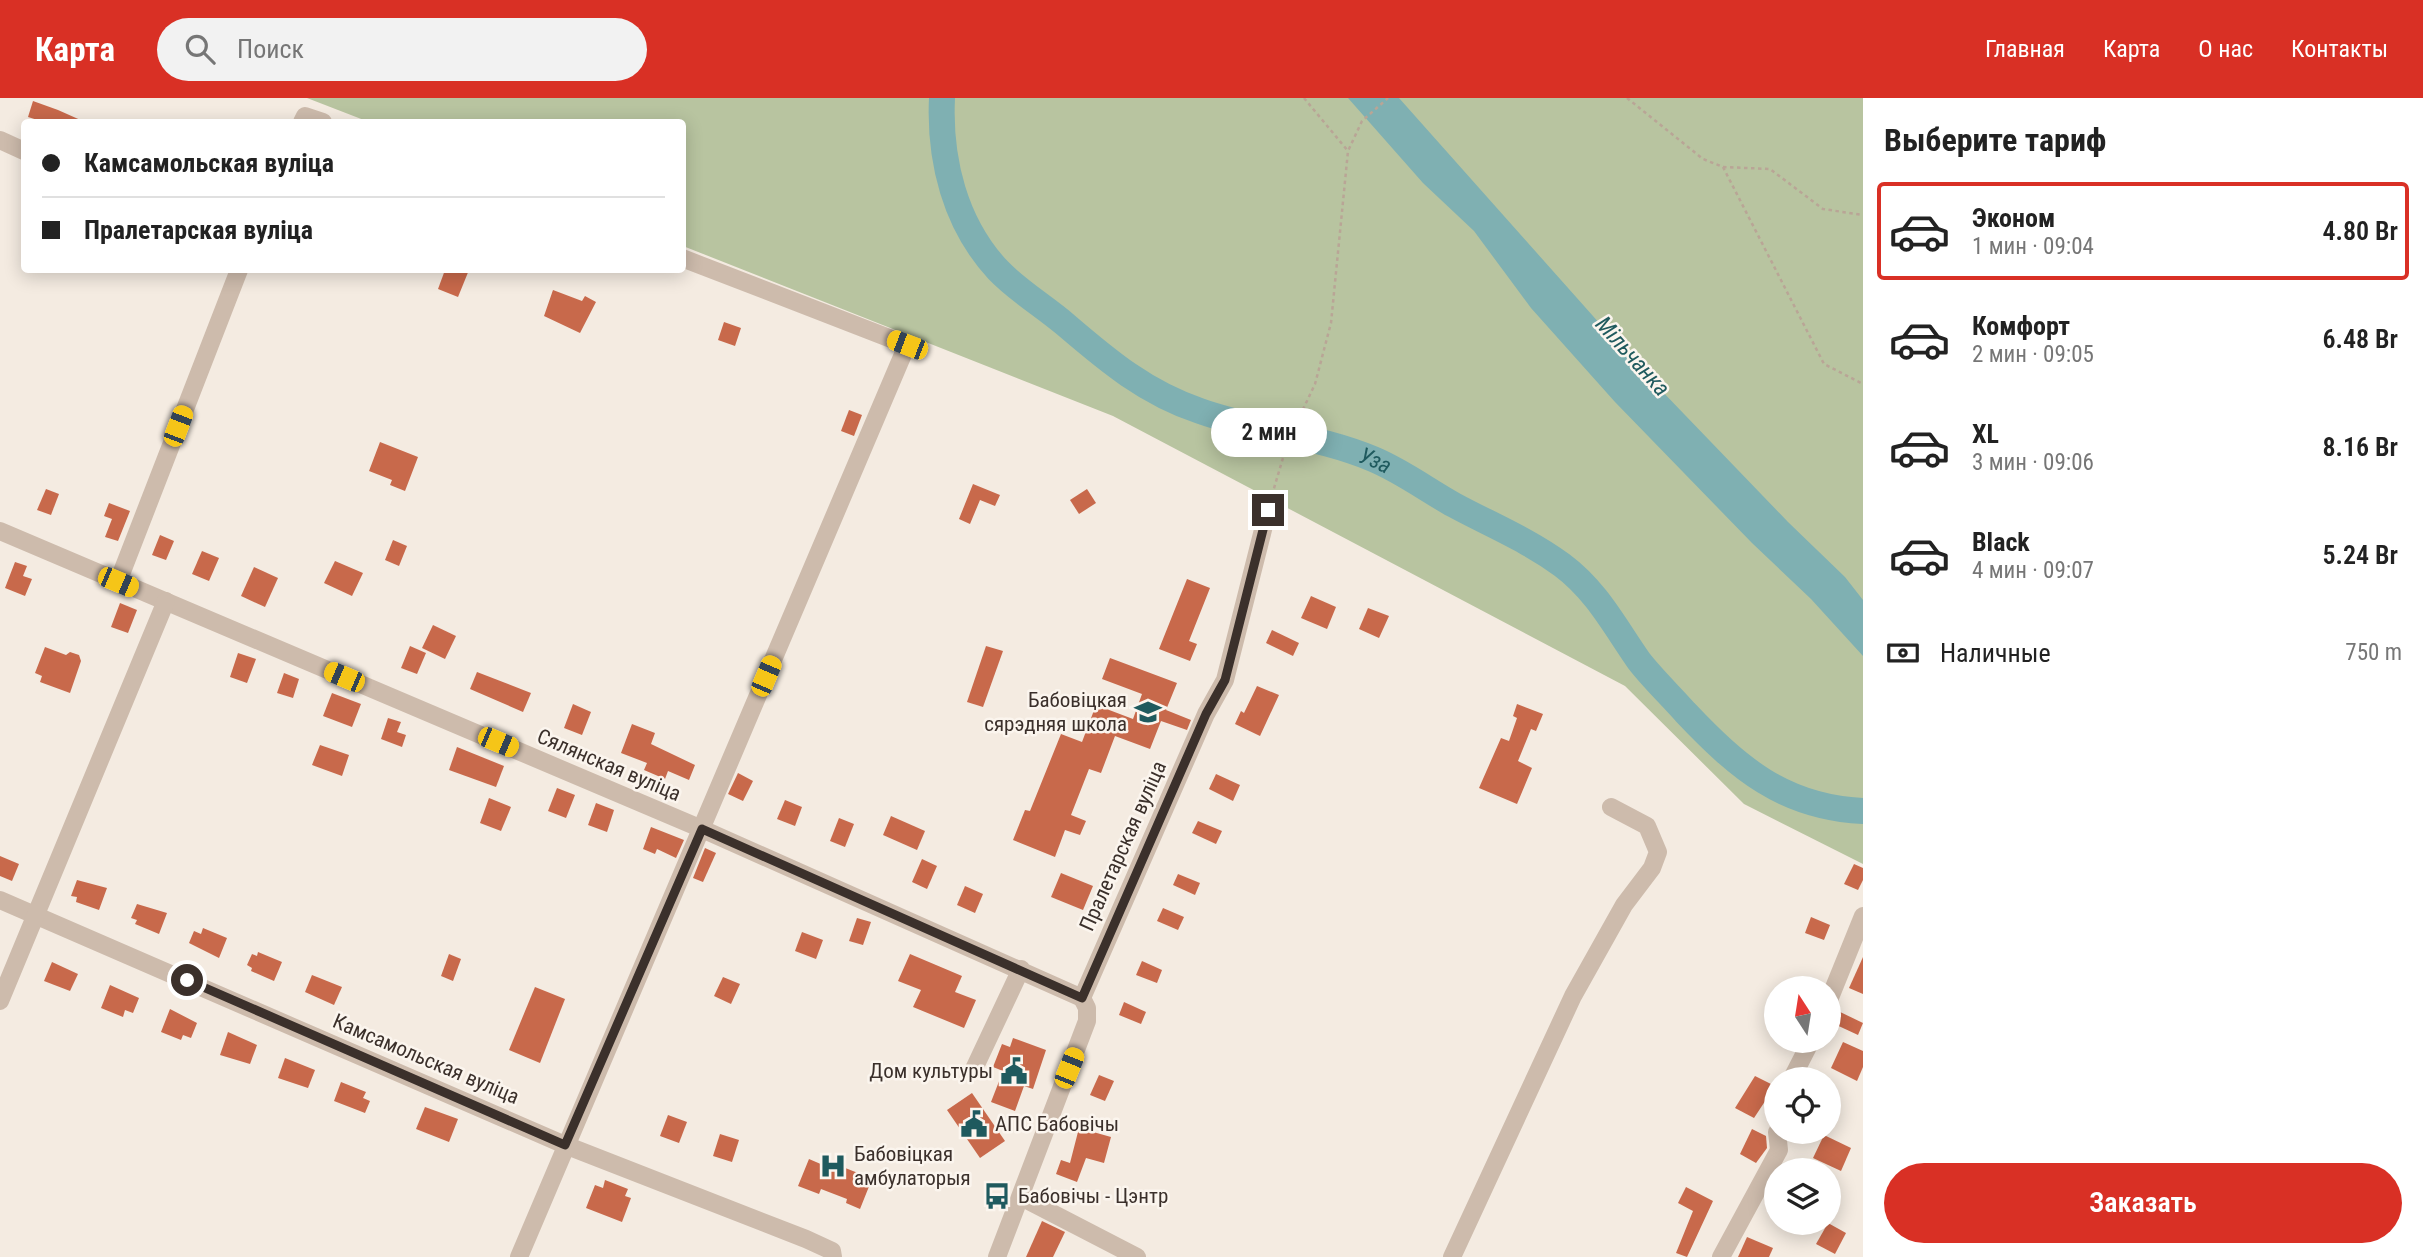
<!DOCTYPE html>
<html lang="ru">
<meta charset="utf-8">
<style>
:root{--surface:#fff;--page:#f2f2f2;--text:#222;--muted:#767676;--line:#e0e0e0;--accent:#d93025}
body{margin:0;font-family:"Roboto Condensed",sans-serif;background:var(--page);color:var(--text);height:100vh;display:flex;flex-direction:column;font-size:26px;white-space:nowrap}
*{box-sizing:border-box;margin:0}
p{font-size:23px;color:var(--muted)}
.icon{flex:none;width:38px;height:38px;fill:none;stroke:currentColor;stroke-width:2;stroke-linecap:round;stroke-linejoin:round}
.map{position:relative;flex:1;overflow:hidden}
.details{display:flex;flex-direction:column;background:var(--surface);width:560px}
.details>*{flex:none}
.hud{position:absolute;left:21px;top:21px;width:665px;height:154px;border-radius:7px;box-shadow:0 4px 18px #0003;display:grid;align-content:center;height:154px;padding:0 21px;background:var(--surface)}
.needle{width:46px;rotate:348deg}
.fabs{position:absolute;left:1764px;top:878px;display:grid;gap:14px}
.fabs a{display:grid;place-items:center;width:77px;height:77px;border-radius:50%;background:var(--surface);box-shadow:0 4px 18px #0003;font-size:35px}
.end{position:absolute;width:32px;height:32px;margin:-16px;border:9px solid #3b302b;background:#fff;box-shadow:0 0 0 4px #fff}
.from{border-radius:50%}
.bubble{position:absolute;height:49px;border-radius:24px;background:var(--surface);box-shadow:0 4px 18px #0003;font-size:23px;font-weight:600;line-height:49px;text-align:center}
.car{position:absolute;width:21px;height:42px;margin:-21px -10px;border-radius:9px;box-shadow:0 0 5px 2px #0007;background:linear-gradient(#f5c518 24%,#345 0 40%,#f5c518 0 76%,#345 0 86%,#f5c518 0)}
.hud b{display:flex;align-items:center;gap:24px;height:66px;font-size:26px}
.hud b+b{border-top:2px solid var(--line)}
.hud i{width:18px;height:18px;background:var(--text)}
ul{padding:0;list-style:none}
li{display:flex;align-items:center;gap:21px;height:98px;margin:0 14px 10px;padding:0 7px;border:4px solid transparent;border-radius:7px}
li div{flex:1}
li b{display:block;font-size:26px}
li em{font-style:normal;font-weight:600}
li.active{border-color:var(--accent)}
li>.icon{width:63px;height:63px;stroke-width:1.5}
h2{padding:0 21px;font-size:32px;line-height:84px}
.pay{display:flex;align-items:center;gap:18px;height:77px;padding:0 21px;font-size:26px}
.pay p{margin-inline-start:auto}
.button{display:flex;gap:14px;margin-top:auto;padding:14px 21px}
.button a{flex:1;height:80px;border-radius:42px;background:var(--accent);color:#fff;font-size:28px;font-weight:600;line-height:80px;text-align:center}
header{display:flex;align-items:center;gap:42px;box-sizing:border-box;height:98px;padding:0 35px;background:var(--accent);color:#fff}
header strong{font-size:33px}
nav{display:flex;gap:38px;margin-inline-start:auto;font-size:24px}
.search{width:490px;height:63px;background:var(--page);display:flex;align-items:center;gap:18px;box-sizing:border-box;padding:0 24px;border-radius:38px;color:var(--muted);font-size:26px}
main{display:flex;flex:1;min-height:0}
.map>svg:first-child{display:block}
</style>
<header>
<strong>Карта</strong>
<div class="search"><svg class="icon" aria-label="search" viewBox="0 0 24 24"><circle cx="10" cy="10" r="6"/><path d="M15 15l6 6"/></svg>Поиск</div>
<nav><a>Главная</a><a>Карта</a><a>О нас</a><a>Контакты</a></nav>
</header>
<main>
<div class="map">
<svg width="1863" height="1159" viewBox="0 0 1863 1159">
<rect width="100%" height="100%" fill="#f4ebe1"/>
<!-- green -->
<path fill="#b8c4a0" d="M307,0H933C933,111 963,160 1049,227C1076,248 1100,271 1128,291L1138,273L1017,178L980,133L961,85L953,35V0H1863V766L1744,706L1625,588L1113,318L683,148L682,24H369Z"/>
<!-- water -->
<path fill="#7fb0b2" d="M1348,0H1399L1633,263L1788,424L1845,479L1863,502V558L1811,501L1752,445L1615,304L1531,210L1474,133L1423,85Z"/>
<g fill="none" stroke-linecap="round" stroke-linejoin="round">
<!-- river -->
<path stroke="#7fb0b2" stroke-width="26" id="s1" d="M942,0C939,62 955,126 998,172C1018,193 1044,208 1066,227C1108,263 1146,295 1200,313C1256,333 1318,338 1373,361C1402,373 1427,392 1454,407C1491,427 1528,442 1562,467C1597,493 1615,529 1639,563C1653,581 1670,597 1685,614C1738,670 1783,709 1863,713"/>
</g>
<!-- building -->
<g fill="#c8694b">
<path d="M33,3L58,12L85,24H44L28,19Z"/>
<path d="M445,172H469L458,199L438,191Z"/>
<path d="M553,192L582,203L585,198L596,204L580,235L544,218Z"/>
<path d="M724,224L741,230L735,248L718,242Z"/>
<path d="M849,312L862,317L854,338L841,333Z"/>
<path d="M380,344L418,359L405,393L390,387L392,382L369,373Z"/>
<path d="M973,386L1000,397L995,408L980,402L970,426L959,421Z"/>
<path d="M46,391L59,396L51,417L37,412Z"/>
<path d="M1087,391L1096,405L1079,416L1070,402Z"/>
<path d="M109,405L130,413L118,443L105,439L112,421L104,418Z"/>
<path d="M160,437L174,443L166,462L152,457Z"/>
<path d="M393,442L407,448L399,468L385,462Z"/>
<path d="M202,453L219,460L209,483L192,476Z"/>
<path d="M335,463L363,475L352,498L324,485Z"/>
<path d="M15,464L27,468L23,478L32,481L25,498L5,490Z"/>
<path d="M254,469L278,480L265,509L241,498Z"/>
<path d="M1187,481L1210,490L1189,543L1197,546L1190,563L1159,551Z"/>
<path d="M1311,498L1336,509L1327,531L1301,520Z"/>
<path d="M120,505L137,512L128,535L111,529Z"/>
<path d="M1368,510L1389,518L1379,540L1359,531Z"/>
<path d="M433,527L456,538L445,561L422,550Z"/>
<path d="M1272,532L1299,545L1293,558L1266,545Z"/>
<path d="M410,548L426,555L417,576L401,570Z"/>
<path d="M986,548L1003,553L983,609L967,604Z"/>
<path d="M45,549L66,557L70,554L79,557L81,563L70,595L40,584L42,578L35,575Z"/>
<path d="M238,555L256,561L247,585L230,579Z"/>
<path d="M1110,560L1177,585L1166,612L1191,622L1187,632L1161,623L1150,651L1115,638L1101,675L1089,671L1071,717L1086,723L1080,737L1065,732L1055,759L1013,742L1025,712L1030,713L1061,636L1082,644L1096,607L1133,621L1142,596L1102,581Z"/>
<path d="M477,574L531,595L523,614L470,591Z"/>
<path d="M284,575L299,581L293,600L277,595Z"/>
<path d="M1257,588L1279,597L1260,638L1235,626L1241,613L1244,615Z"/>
<path d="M332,595L361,606L352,629L323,618Z"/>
<path d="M573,606L591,614L582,637L564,630Z"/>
<path d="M1517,606L1543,616L1536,633L1531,631L1518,663L1532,670L1517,706L1479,690L1501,640L1509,643L1517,620L1513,618Z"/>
<path d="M388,620L401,624L397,634L406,637L402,649L381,641Z"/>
<path d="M632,626L655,635L651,646L695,667L689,682L668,673L665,681L644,672L647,665L621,655Z"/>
<path d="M320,647L349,657L342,678L312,667Z"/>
<path d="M457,649L504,668L496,689L449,672Z"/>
<path d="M738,675L753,683L743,703L728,696Z"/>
<path d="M1216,676L1240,687L1233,703L1209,691Z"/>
<path d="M557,690L575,697L566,720L548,713Z"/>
<path d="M489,700L511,709L501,733L480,725Z"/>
<path d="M785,702L802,709L795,728L777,721Z"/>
<path d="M596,705L614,712L607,734L588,727Z"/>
<path d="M891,718L925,733L917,752L883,737Z"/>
<path d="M839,720L854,726L845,749L830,743Z"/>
<path d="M1198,723L1222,733L1216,746L1192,735Z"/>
<path d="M651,729L684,742L676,760L657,751L655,756L643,751Z"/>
<path d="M705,750L716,755L703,784L693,780Z"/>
<path d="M0,758L19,766L12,783L0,778Z"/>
<path d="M922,761L937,768L927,791L912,784Z"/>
<path d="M1854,766L1863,770V782L1858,792L1844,786Z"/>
<path d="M1061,775L1093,788L1083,812L1051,799Z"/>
<path d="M1178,776L1200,785L1195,797L1173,787Z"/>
<path d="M77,782L107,790L99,812L76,804L77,799L71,798Z"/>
<path d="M965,788L983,796L975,815L957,807Z"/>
<path d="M137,806L167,815L159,836L135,826L137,822L131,820Z"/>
<path d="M1163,810L1184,819L1178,832L1157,823Z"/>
<path d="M1811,819L1830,827L1824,842L1805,835Z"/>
<path d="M857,820L871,824L863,847L849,843Z"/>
<path d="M203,830L227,840L219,860L189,845L194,833L201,836Z"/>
<path d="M802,834L823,842L816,861L795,853Z"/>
<path d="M258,854L282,864L274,883L251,873L252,870L247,867L252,856L257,858Z"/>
<path d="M449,856L461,861L453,883L441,878Z"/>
<path d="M910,856L962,878L955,894L976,902L964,930L913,909L921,892L898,883Z"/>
<path d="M1863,859V896L1849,890Z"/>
<path d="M1142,863L1162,872L1157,885L1136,877Z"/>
<path d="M52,864L78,876L70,893L44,883Z"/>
<path d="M312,877L342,889L334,907L305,894Z"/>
<path d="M723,879L740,886L731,906L714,898Z"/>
<path d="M110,887L139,900L133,915L125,912L123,919L101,910Z"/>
<path d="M535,889L565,901L540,965L509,952Z"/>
<path d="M1124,904L1146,914L1141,926L1119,917Z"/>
<path d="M170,911L197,925L191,940L183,937L181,942L161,934Z"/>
<path d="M1836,912L1863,925L1858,937L1830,924Z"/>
<path d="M228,934L257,947L250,966L220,957Z"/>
<path d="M1013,940L1046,952L1033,991L1024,988L1015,1013L991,1004L1003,973L993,969L1002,946L1010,949Z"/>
<path d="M1843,944L1863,953V969L1857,983L1831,970Z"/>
<path d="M285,960L315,972L308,990L278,980Z"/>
<path d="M1099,977L1114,983L1105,1003L1090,997Z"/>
<path d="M1755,978L1775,988L1754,1020L1735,1010Z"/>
<path d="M341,984L366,994L363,1000L370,1003L365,1015L334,1003Z"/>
<path d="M972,995L1005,1043L980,1060L947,1012Z"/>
<path d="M425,1009L458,1021L449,1044L416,1031Z"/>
<path d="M668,1017L687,1024L679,1045L660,1038Z"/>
<path d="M1079,1030L1111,1039L1104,1065L1086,1060L1077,1084L1056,1076L1061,1062L1070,1065Z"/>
<path d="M1752,1031L1766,1038L1767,1050L1756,1065L1740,1056Z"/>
<path d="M720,1036L739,1042L732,1064L713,1058Z"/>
<path d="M1824,1037L1851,1050L1841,1073L1813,1060Z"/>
<path d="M809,1061L823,1067L825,1062L858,1075L856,1080L870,1086L860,1111L846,1105L847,1101L821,1091L819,1096L798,1088Z"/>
<path d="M605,1082L628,1091L625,1098L631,1100L622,1124L586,1110L595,1087L603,1090Z"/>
<path d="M1686,1089L1713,1103L1687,1159L1676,1155L1693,1113L1678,1105Z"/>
<path d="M1042,1123L1065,1134L1053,1159H1026Z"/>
<path d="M1828,1125L1846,1135L1835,1156L1816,1146Z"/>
<path d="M1747,1139L1773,1150L1769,1159H1738Z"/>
</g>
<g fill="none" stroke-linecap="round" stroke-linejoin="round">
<!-- path -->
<g stroke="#b9a596" stroke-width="2.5" stroke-dasharray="3.5 3.5" stroke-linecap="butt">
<path d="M1304,0L1348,53"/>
<path d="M1627,0L1703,61L1723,69L1770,71L1823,111L1863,117"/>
<path d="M1723,69L1824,266L1863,286"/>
<path d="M1272,397L1288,343L1315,286L1331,225L1348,53L1362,23L1388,0"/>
</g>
<!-- minor -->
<g stroke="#cdbbac" stroke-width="18">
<path d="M302,24L305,18L323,24"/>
<path d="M0,42L24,53"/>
<path d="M0,433L702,731L1082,900"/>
<path d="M118,484L239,172"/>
<path d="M0,802L565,1047L806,1141L832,1153L833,1159"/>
<path d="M1082,900L1206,616L1225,582L1268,412"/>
<path d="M1829,902L1863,818"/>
<path d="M0,903L166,503"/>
<path d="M973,973L1021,871"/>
<path d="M1791,982L1811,943"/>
<path d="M1021,1099L1137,1159"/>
<path d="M519,1159L907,247L682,160"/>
<path d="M997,1159L1087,923V910L1082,900"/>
<path d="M1452,1159L1573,898L1624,807L1652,770L1658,754L1647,728L1611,709"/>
<path d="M1721,1159L1779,1052L1777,1034"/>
</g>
</g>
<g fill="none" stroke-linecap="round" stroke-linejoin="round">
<!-- route -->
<path stroke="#3b302b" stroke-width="9" d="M187,882L565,1047L702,731L1082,900L1206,616L1225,582L1268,412"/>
</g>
<!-- icons -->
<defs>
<symbol id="school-bare" viewBox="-9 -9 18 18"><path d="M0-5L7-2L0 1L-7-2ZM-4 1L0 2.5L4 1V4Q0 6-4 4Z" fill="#1f5a5e" stroke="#fbf5ee" stroke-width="2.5" paint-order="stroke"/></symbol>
<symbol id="civic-bare" viewBox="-9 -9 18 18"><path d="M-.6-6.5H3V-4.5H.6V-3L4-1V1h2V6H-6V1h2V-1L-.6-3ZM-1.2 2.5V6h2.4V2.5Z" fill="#1f5a5e" stroke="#fbf5ee" stroke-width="2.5" paint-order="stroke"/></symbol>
<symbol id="hospital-bare" viewBox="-9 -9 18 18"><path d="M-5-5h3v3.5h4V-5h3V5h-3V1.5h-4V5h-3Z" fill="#1f5a5e" stroke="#fbf5ee" stroke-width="2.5" paint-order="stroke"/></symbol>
<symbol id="bus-bare" viewBox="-9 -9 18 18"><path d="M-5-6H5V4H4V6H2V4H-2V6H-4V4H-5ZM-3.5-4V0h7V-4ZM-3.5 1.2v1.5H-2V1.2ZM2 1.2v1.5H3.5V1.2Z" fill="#1f5a5e" stroke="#fbf5ee" stroke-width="2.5" paint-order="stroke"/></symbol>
</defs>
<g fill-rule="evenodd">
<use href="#school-bare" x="1129" y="595" width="38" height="38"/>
<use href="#civic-bare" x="995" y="954" width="38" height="38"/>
<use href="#civic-bare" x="955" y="1007" width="38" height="38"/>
<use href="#hospital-bare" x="814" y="1049" width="38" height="38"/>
<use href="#bus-bare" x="978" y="1079" width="38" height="38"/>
</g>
<g text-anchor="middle" stroke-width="5" stroke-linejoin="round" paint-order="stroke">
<!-- poi labels -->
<g font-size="21" fill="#3b302b" stroke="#fbf5ee" text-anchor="start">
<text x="1127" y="609" text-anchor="end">Бабовіцкая<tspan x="1127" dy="24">сярэдняя школа</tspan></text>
<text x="993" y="980" text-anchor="end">Дом культуры</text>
<text x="995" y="1033">АПС Бабовічы</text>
<text x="854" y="1063">Бабовіцкая<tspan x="854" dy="24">амбулаторыя</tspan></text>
<text x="1018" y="1105">Бабовічы - Цэнтр</text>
</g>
<!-- street labels -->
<g font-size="21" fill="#3b302b" stroke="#fbf5ee">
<text transform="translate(609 667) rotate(23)" y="7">Сялянская вуліца</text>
<text transform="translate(1123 748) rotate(-66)" y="7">Пралетарская вуліца</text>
<text transform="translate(426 961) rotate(23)" y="7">Камсамольская вуліца</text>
</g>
<!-- water labels -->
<g font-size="23" font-style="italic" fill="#1f5a5e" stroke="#fbf5ee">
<text transform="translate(1633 258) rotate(48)" y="8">Мільчанка</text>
<text dy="8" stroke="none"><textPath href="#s1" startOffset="616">Уза</textPath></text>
</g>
</g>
</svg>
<div class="fabs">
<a><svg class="needle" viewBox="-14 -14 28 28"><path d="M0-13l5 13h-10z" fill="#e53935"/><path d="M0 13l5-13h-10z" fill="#767676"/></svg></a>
<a><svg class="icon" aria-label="locate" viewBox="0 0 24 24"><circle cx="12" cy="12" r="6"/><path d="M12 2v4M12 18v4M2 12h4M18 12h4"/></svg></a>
<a><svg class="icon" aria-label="layers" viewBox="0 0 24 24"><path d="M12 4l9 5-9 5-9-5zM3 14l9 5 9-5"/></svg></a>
</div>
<i class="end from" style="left:187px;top:882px"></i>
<i class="end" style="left:1268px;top:412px"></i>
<div class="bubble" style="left:1211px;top:310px;width:116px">2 мин</div>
<i class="car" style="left:907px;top:247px;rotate:291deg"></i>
<i class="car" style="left:178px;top:328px;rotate:21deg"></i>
<i class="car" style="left:118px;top:484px;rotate:113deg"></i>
<i class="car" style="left:766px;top:578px;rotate:23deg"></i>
<i class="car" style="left:344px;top:579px;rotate:293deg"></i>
<i class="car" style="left:498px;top:644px;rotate:113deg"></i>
<i class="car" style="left:1069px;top:970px;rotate:22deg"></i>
<div class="hud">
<b><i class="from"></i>Камсамольская вуліца</b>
<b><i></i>Пралетарская вуліца</b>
</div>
</div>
<section class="details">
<h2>Выберите тариф</h2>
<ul>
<li class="active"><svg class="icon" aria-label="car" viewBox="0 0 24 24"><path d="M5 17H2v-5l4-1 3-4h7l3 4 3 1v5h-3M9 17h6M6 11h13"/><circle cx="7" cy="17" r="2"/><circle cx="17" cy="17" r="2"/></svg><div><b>Эконом</b><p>1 мин · 09:04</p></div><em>4.80 Br</em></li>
<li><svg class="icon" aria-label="car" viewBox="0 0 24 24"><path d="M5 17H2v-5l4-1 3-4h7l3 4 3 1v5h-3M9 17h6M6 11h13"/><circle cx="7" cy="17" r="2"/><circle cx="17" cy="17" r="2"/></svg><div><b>Комфорт</b><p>2 мин · 09:05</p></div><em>6.48 Br</em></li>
<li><svg class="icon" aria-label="car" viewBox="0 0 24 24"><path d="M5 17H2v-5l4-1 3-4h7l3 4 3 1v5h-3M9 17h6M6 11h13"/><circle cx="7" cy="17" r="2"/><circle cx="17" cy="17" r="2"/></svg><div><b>XL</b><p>3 мин · 09:06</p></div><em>8.16 Br</em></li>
<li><svg class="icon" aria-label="car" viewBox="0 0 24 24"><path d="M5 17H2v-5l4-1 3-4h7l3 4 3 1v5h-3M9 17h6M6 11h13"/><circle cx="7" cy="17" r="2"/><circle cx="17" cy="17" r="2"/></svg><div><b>Black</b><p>4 мин · 09:07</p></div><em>5.24 Br</em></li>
</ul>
<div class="pay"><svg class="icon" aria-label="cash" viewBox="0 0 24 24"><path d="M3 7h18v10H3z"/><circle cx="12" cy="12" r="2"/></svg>Наличные<p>750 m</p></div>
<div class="button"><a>Заказать</a></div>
</section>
</main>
